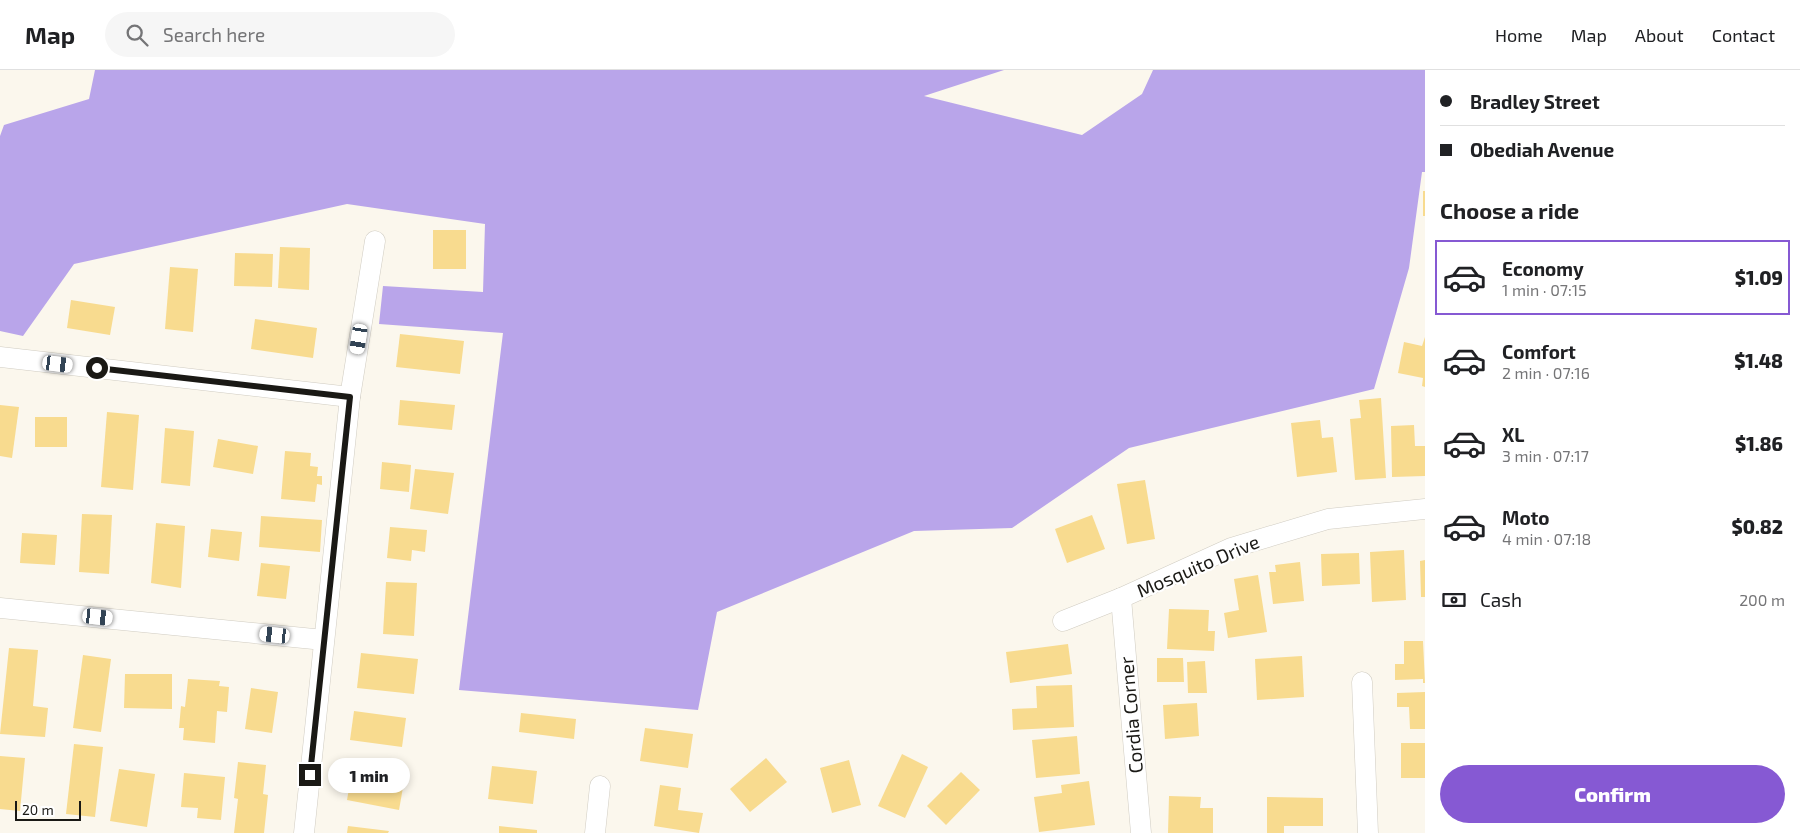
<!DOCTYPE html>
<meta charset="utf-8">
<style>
:root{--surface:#fff;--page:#f6f6f6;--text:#202124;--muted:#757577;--line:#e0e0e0;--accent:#8659d3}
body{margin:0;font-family:"Exo 2",sans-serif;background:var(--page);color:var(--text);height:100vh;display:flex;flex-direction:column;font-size:19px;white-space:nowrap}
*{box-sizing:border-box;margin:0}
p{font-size:16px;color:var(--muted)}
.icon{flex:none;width:28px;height:28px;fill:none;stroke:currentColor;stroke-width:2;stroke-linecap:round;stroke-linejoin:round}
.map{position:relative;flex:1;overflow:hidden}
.drawer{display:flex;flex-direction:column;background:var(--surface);width:375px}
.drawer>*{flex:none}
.guide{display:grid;align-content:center;height:110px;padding:0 15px;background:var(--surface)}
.scale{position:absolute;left:15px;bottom:12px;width:66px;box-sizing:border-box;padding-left:5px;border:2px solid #1a1915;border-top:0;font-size:14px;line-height:18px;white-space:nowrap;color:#1a1915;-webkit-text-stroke:4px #fff;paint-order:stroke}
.end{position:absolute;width:22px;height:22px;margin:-11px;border:6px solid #1a1915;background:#fff;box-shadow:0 0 0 2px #fff}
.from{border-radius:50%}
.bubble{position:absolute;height:35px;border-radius:18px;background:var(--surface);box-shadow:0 2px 8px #0003;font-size:16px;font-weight:800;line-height:35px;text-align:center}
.car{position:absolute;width:15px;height:30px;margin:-15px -8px;border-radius:6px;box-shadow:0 0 4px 1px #0007;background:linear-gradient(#fff 24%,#345 0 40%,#fff 0 76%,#345 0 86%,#fff 0)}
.guide b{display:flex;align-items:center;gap:18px;height:48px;font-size:19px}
.guide b+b{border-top:1px solid var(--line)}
.guide i{width:12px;height:12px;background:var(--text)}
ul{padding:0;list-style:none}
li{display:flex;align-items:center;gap:15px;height:75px;margin:0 10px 8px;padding:0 5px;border:2px solid transparent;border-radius:0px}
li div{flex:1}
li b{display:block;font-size:19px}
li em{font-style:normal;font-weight:800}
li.on{border-color:var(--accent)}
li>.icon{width:45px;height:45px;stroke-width:1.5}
h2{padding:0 15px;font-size:22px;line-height:60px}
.pay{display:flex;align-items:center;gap:12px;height:55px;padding:0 15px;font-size:19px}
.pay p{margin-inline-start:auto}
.cta{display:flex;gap:10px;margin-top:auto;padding:10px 15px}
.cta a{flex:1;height:58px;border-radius:30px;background:var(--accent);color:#fff;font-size:20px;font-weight:800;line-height:58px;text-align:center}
header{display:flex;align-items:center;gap:30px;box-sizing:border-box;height:70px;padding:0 25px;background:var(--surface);border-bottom:1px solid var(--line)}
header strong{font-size:24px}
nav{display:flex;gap:28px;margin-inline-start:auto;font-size:18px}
.search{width:350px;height:45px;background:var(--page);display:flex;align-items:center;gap:12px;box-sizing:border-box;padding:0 18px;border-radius:28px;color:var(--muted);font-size:19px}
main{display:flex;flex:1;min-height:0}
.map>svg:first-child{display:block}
</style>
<header>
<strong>Map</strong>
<div class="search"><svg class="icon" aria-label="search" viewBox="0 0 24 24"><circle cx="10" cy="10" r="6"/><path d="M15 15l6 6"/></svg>Search here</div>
<nav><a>Home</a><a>Map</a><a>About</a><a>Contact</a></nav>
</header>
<main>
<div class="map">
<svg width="1425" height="763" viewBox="0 0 1425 763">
<rect width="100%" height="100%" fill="#fbf7ed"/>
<!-- forest -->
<path fill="#b9a5ea" d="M95,0H1004L924,26L1082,65L1142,24L1153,0H1425V102H1422L1409,198L1374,319L1129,378L1012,458L914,461L717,542L698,640L459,620L503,263L379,254L383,216L483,222L485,154L347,134L74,194L23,266L0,261V66L4,55L89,29Z"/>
<!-- building -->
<g fill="#f8db8f">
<rect x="1423" y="121" width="2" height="25"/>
<rect x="433" y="160" width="33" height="39"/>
<path d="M280,177L310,178L309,220L278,218Z"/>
<path d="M235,183L273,184L272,217L234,216Z"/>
<path d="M170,197L198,199L193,262L165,259Z"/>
<path d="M71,230L115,237L110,265L67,258Z"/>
<path d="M255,249L317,258L313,288L251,279Z"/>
<path d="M400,264L464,271L460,304L396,297Z"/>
<path d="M1425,267V317L1422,316L1423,308L1398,303L1404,272L1422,276Z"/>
<path d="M1381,328L1386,408L1355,410L1350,349L1361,348L1359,330Z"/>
<path d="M400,330L455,335L452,360L398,355Z"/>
<path d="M0,335L19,337L12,388L0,386Z"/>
<path d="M107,342L139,345L133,420L101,417Z"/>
<rect x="35" y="347" width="32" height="30"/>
<path d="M1320,350L1322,368L1333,367L1337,402L1297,407L1291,353Z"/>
<path d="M1414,355L1415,376H1425V406L1392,407L1391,356Z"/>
<path d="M165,358L194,361L190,416L161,413Z"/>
<path d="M218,369L258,376L253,404L213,397Z"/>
<path d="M285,381L311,383L310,396L318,397L317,406H322V415L317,414L315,432L281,429Z"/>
<path d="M382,392L411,395L409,422L380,419Z"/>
<path d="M415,399L454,403L448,444L410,439Z"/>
<path d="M1145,410L1155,469L1127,474L1117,414Z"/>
<path d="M82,444L112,445L109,504L79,502Z"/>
<path d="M1092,445L1105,479L1067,493L1055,459Z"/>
<path d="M261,446L322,450L320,482L259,477Z"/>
<path d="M156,453L185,456L181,518L151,513Z"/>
<path d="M390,457L427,460L425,482L412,480L411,491L387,488Z"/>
<path d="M211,459L242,462L239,491L208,487Z"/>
<path d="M22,463L57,465L55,495L20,493Z"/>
<path d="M1404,480L1406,530L1372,532L1370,482Z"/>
<path d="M1359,483L1360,514L1322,516L1321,484Z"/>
<path d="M1425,490V527H1421L1420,491Z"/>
<path d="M1300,492L1304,531L1273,534L1269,502H1276L1275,495Z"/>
<path d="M261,493L290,496L286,529L257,526Z"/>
<path d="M1258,505L1267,562L1228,568L1224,543L1239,540L1234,509Z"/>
<path d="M386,512L417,513L414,566L383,564Z"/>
<path d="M1169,539L1209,540L1208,561H1215L1214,581L1167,579Z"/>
<path d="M1404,571H1423L1425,613H1423V609L1395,610V594H1404Z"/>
<path d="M1068,574L1072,604L1010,613L1006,582Z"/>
<path d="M9,578L38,580L33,636L48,638L45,667L0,664Z"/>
<path d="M361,583L418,589L414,624L357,618Z"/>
<path d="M83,585L111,589L101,662L73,658Z"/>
<path d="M1302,586L1304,627L1257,630L1255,589Z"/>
<path d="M1157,588H1183L1184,612H1157Z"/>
<path d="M1205,591L1207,623H1188L1187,592Z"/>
<path d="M125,604H172V639L124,638Z"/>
<path d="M188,609L220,611L219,616L229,617L227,642L217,641L215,673L183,670L184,658H179L181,636L185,637Z"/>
<path d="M1072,615L1074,657L1013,660L1012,639L1037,638L1036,616Z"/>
<path d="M251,618L278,622L272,663L245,659Z"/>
<path d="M1425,622V659H1410L1409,637H1397V623Z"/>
<path d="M1197,633L1199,666L1165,669L1163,635Z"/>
<path d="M354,641L406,648L402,677L350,670Z"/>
<path d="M521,643L576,649L574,669L519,662Z"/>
<path d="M645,658L693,664L688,698L640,691Z"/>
<path d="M1077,666L1080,704L1036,708L1032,670Z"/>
<rect x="1401" y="673" width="24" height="35"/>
<path d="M74,674L103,677L95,747L66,744Z"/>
<path d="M902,684L928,697L905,748L878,736Z"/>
<path d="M0,686L25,688L20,741L0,739Z"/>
<path d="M766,688L787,712L750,742L730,719Z"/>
<path d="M849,690L861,735L832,743L820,698Z"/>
<path d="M238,692L266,695L263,724L268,725L264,763H234L238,729L234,728Z"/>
<path d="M353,696L405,706L399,740L347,730Z"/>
<path d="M492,696L537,701L533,734L488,729Z"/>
<path d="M119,699L155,704L147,757L110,751Z"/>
<path d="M961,702L980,720L946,755L927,736Z"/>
<path d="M184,703L225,707L221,750L197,748L198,738L181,737Z"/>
<path d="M1089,711L1095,755L1039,762L1034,727L1062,723L1061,715Z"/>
<path d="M660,715L681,718L678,740L703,743L699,763L654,756Z"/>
<path d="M1169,726L1201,727L1200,738H1213V763H1168Z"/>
<path d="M1267,727L1323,728V756H1284V763H1267Z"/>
<path d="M348,756L389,761L388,763H347Z"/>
<path d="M499,756L537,760V763H499Z"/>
</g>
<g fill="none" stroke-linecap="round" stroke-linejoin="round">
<defs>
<g id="street">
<path d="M0,287L350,327"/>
<path d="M1121,528L1141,763"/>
<path d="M0,538L324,570"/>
<path d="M1063,551L1121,528L1231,478L1328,449L1425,439"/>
<path d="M1362,612L1368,763"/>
<path d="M304,763L350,327L375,171"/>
<path d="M595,763L600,716"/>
</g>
</defs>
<!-- street casing -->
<use href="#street" stroke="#d0ccc2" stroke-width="21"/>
<!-- street -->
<use href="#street" stroke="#fff" stroke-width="20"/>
</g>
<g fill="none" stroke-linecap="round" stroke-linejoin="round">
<!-- route -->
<path stroke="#1a1915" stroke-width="6" d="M97,298L350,327L310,705"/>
</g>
<g text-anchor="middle" stroke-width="4.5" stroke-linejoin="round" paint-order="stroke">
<!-- street labels -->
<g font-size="19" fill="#1a1915" stroke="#fff">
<text transform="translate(1198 496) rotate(-23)" y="7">Mosquito Drive</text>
<text transform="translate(1131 645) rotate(-95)" y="7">Cordia Corner</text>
</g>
</g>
</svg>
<div class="scale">20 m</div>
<i class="end from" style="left:97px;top:298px"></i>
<i class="end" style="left:310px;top:705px"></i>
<div class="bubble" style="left:328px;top:688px;width:82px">1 min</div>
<i class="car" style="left:359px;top:269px;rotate:189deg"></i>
<i class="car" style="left:58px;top:294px;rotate:97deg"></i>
<i class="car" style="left:98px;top:547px;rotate:96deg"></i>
<i class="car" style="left:275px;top:565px;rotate:276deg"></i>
</div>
<section class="drawer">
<div class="guide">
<b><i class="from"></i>Bradley Street</b>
<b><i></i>Obediah Avenue</b>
</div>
<h2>Choose a ride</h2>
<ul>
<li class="on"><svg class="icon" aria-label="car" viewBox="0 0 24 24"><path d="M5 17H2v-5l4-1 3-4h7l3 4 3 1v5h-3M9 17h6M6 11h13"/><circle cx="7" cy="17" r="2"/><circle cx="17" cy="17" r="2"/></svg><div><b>Economy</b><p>1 min · 07:15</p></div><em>$1.09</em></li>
<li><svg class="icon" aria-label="car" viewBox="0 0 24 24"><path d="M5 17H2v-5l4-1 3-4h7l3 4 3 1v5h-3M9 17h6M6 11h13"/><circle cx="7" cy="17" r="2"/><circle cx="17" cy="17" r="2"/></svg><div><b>Comfort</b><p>2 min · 07:16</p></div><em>$1.48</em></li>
<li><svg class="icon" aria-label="car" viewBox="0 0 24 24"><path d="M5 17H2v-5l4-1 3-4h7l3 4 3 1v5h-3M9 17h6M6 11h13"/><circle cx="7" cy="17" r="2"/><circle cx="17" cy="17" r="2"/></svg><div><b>XL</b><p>3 min · 07:17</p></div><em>$1.86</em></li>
<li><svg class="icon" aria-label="car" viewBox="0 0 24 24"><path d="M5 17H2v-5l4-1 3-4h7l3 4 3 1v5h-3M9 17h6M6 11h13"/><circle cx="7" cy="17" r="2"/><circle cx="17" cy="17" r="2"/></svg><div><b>Moto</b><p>4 min · 07:18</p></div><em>$0.82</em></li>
</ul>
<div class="pay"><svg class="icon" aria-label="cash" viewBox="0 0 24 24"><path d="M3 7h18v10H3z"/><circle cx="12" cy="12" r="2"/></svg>Cash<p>200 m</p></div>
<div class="cta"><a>Confirm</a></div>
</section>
</main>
